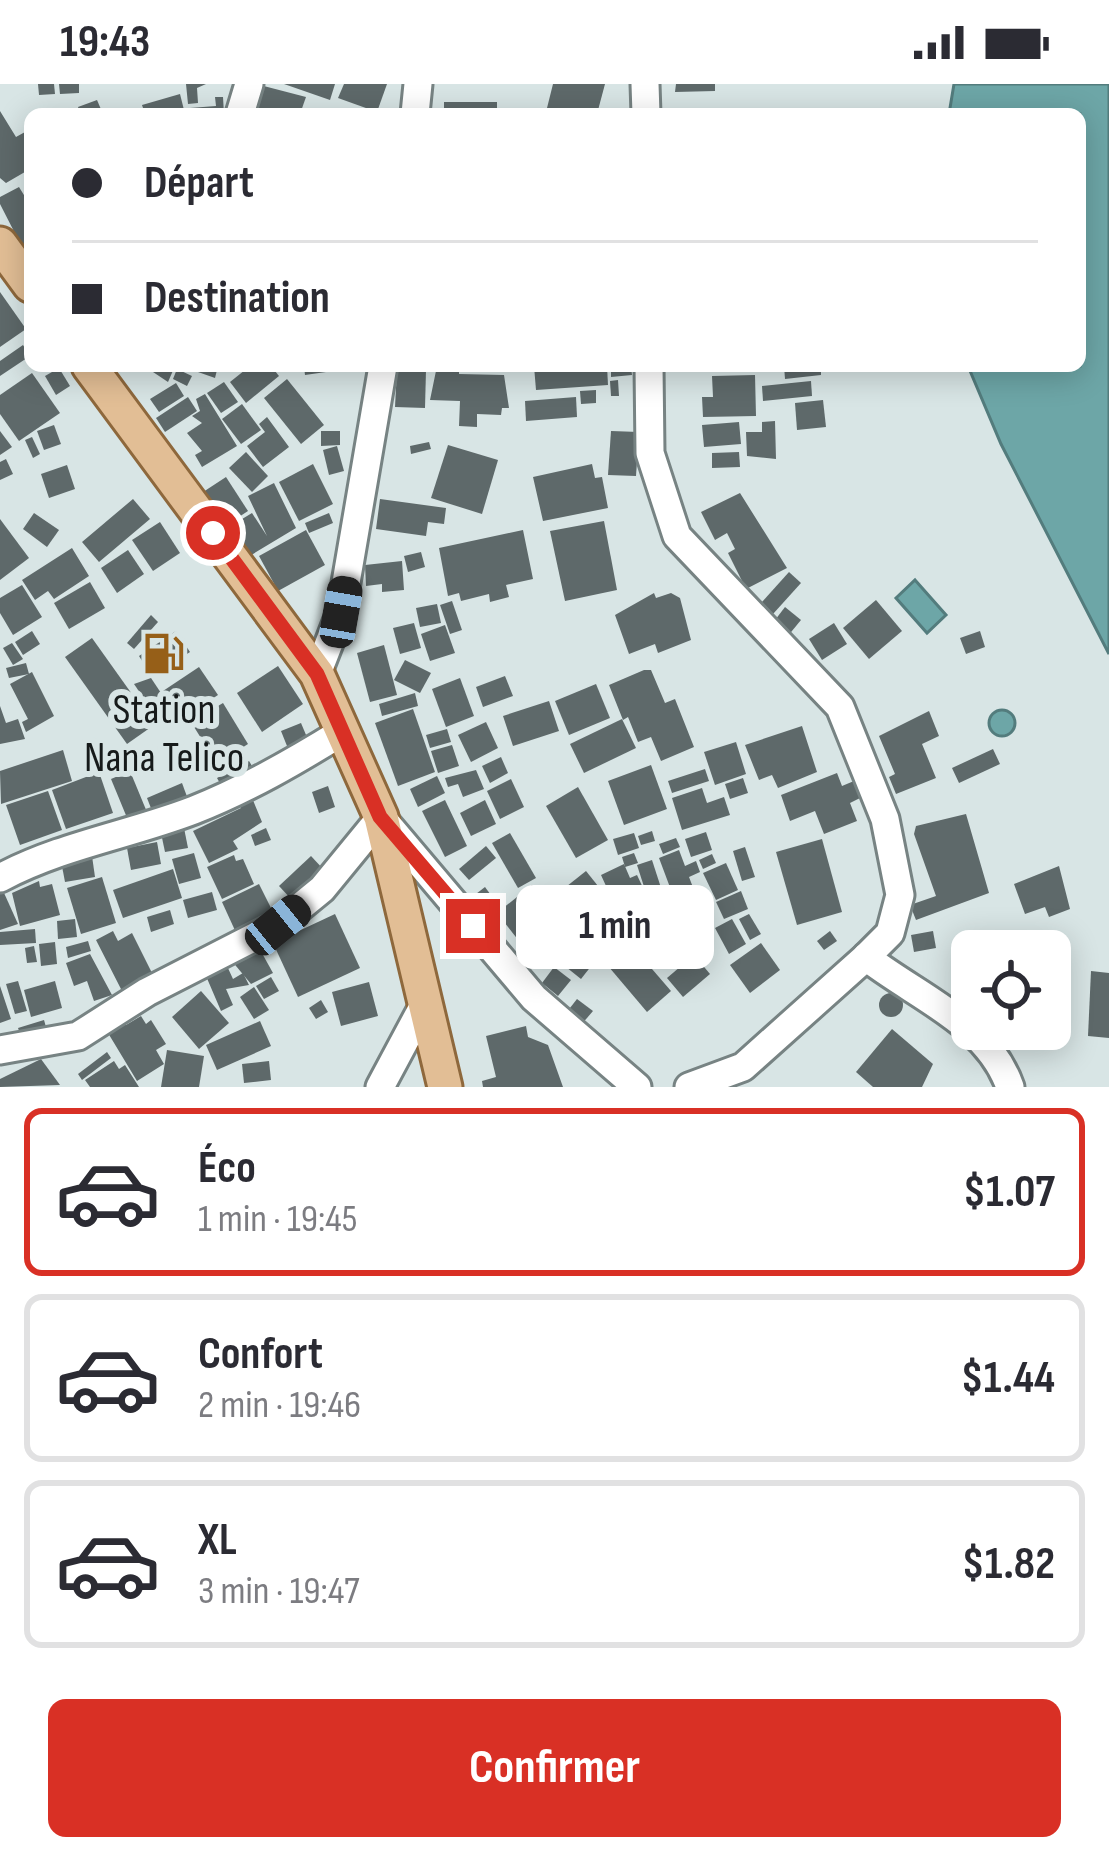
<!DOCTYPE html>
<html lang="fr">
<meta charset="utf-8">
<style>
:root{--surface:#fff;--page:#f7f7f7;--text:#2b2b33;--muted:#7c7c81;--line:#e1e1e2;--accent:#d93025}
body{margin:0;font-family:"Sofia Sans Condensed",sans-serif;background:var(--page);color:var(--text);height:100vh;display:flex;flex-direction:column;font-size:45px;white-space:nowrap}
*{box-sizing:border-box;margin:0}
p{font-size:39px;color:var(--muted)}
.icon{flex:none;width:66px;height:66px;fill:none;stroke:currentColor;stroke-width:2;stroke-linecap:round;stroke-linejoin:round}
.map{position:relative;height:1003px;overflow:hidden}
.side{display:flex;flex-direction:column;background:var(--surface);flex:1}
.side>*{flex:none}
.top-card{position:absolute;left:24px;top:24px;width:1062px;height:264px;border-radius:18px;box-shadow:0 6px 30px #0003;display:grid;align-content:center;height:264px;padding:0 48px;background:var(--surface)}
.controls{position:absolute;left:951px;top:846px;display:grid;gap:24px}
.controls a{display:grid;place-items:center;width:120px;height:120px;border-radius:18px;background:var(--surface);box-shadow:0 6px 30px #0003;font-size:60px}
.end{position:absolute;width:54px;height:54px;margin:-27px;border:15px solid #d93025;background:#fff;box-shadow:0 0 0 6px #fff}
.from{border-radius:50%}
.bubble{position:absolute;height:84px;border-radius:18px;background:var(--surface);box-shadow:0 6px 30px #0003;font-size:39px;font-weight:700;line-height:84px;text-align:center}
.car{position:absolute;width:36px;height:72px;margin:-36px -18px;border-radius:15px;box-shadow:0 0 9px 3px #0007;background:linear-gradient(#222 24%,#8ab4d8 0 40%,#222 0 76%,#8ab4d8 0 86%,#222 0)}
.top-card b{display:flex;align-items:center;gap:42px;height:114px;font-size:45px}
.top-card b+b{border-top:3px solid var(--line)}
.top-card i{width:30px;height:30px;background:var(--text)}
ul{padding:21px 0 0;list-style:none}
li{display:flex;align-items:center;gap:36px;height:168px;margin:0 24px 18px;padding:0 24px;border:6px solid var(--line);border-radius:18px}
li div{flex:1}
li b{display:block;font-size:45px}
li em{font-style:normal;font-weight:700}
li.on{border-color:var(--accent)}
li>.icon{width:108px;height:108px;stroke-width:1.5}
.primary-button{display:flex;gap:24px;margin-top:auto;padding:24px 48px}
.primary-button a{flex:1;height:138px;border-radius:18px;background:var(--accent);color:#fff;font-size:48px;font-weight:700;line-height:138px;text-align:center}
.status{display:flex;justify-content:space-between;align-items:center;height:84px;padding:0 60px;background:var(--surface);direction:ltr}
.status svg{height:33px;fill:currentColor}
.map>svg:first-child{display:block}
</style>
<div class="status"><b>19:43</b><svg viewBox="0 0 49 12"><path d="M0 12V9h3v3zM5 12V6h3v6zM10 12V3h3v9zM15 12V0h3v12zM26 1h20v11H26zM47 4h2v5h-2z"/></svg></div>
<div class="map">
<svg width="1109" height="1003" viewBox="0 0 1109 1003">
<rect width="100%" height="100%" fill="#d8e5e5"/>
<!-- water -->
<g fill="#6da6a7" stroke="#537c7d" stroke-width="3">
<path d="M954,0H1109V570L1001,360L968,282H1080V30H949Z"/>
<path d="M915,496L946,531L927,549L896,514Z"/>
<circle cx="1002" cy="639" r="13"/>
</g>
<!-- building -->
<g fill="#5e696a">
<path d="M38,0H54L55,10L39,11Z"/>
<path d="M59,0H79V9L60,10Z"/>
<path d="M186,0H206L197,4L198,19L188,20Z"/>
<path d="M256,0L306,13L300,30L247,26Z"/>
<path d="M284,0H335L330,16Z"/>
<path d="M344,0H387L377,28L338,14Z"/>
<path d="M553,0H605L597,30L546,28Z"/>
<path d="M676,0H715V7L675,8Z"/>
<path d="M180,10L185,30H145L142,21Z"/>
<path d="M215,13H223L224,30H191L190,24L216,22Z"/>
<path d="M97,16L103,30H80L78,23Z"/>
<rect x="444" y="18" width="53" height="12"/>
<path d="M0,27L16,53L25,48L30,56V85L6,99L0,94Z"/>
<path d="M19,103L27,116L30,109V161L23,165L0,120V113Z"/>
<path d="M0,208L26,245L0,263Z"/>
<path d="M23,261L30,272L0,292V277Z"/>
<path d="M144,282H175L168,298Z"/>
<path d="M181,282H218L215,294Z"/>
<path d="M250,282H271L279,292L246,319L230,298Z"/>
<path d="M304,282H339L340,286L305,291Z"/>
<path d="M437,282L459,283V290L504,291L509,324H502L501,331L477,330V343L459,342L460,317L430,316Z"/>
<path d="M534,282H607L608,301L536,306Z"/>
<path d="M611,282H631L632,291L611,293Z"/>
<path d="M784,282H821V291L785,295Z"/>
<path d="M59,284L70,302L56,311L45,292Z"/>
<path d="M177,285L192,292L187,302L173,295Z"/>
<path d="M397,285L426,286L425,324L395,323Z"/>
<path d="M32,289L60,329L19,357L0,330V311Z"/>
<path d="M755,291L756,332L703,333L702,313H713L712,292Z"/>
<path d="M287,295L324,341L301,360L264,314Z"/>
<path d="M618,296L619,312H611L610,297Z"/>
<path d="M811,297L812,312L763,317L762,302Z"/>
<path d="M224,298L238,318L221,329L207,309Z"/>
<path d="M176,299L184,312L159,328L150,315Z"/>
<path d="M596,306V319L581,320L580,307Z"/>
<path d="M205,310L237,362L202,383L195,371L202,367L187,349L202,339L192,332L200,327L196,315Z"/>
<path d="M188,313L197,327L165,348L156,334Z"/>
<path d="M576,313L577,333L526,337L525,317Z"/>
<path d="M823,316L826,343L797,346L795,319Z"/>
<path d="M242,320L261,346L241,360L222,335Z"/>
<path d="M267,333L289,363L263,383L247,362L265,348L259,340Z"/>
<path d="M775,337L776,375L747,372L746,348H762V338Z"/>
<path d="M739,338L741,360L704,363L702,341Z"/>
<path d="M54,341L61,360L44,366L37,347Z"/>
<path d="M0,347L12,363L0,371Z"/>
<path d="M321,347H340V361L321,362Z"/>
<path d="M611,347L639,348L636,392L608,391Z"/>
<path d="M32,353L40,370L33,374L25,356Z"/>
<path d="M429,358L431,365L411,370L410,362Z"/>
<path d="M448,361L498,376L482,430L431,414Z"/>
<path d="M337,362L344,387L329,391L323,366Z"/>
<path d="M246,368L268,392L252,408L229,384Z"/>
<path d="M739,368L740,383L712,384V369Z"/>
<path d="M6,375L13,390L0,396V378Z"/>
<path d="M313,380L333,420L299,437L279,398Z"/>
<path d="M592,380L595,394L602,393L608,424L543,437L533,393Z"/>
<path d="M67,381L75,405L49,414L41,390Z"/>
<path d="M226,393L248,427L219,446L197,412Z"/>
<path d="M274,399L296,444L243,476L224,446L252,429L267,452L248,412Z"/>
<path d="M740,409L787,484L746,505L728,469L735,465L727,449L715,456L701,428Z"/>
<path d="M133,415L150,435L99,478L82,458Z"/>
<path d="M380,415L446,424L444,440L428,438L426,452L376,445Z"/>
<path d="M34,429L59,446L47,463L23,445Z"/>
<path d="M329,429L333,439L309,449L305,439Z"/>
<path d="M0,435L29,474L0,496Z"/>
<path d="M604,437L617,506L565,517L550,447Z"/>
<path d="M160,438L180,469L153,487L132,456Z"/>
<path d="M306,446L325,481L278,507L259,472Z"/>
<path d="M523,446L533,495L506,501L509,513L490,518L489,510L461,517L459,509L448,512L439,464Z"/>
<path d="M72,464L89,492L54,515L48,507L35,516L22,496Z"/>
<path d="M128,466L144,490L117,509L101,484Z"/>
<path d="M421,468L425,483L408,488L404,472Z"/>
<path d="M402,477L404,506L382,508V500L366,502L365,481Z"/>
<path d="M789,488L801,499L773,530L761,519Z"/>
<path d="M90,498L105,524L69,545L54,519Z"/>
<path d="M22,501L42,533L13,551L0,529V514Z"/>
<path d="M654,509L656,514L671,509L680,514L691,556L658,569L655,560L629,570L615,531Z"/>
<path d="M876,516L902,547L869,575L843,544Z"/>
<path d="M452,517L462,546L450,550L440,521Z"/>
<path d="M437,520L441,539L420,543L416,524Z"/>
<path d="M785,523L801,536L787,553L772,540Z"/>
<path d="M151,531L158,538L134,565L127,559Z"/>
<path d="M414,539L421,564L400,570L393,544Z"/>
<path d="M834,539L847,560L822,576L809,555Z"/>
<path d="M445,541L455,569L430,577L421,550Z"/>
<path d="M32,547L40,560L23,571L15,558Z"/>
<path d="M176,547L190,568L152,593L139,572Z"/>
<path d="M980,547L985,563L966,570L960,554Z"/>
<path d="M92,554L154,641L127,660L65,573Z"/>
<path d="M12,559L23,575L13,581L3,564Z"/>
<path d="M384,561L397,611L370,618L357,569Z"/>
<path d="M405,576L431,589L420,609L394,596Z"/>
<path d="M26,579L29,590L9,594L6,584Z"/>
<path d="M278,582L303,620L262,648L237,609Z"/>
<path d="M199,583L218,611L181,635L163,607Z"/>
<path d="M644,586H651L665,619L675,615L694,663L661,677L651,653L638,658L628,633L623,636L609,601Z"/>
<path d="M32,588L54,632L26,648L22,638L28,635L10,600Z"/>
<path d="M505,592L513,612L483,623L476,603Z"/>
<path d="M151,594L165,615L151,625L134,600Z"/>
<path d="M460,594L474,632L446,643L432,605Z"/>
<path d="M596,600L610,634L569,651L555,617Z"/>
<path d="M415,609L418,622L382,632L379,620Z"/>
<path d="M549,617L559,647L513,662L503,632Z"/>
<path d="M223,619L248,660L217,680L191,638Z"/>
<path d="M0,622L6,639L18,635L25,655L0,660Z"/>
<path d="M413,625L435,688L398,702L375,639Z"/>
<path d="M929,627L939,652L922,660L936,694L896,710L889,693L895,690L879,652Z"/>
<path d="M622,635L636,664L584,689L570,660Z"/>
<path d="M486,638L498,664L471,678L458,651Z"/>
<path d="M301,639L309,658L289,667L281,647Z"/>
<path d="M802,642L817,688L778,704L772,691L759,696L745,661Z"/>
<path d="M447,645L451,658L430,664L426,651Z"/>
<path d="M736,658L746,690L715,701L704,668Z"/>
<path d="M181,661L188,674L172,683L165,671Z"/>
<path d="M452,661L459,682L438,689L431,667Z"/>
<path d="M993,665L1000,680L959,699L952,684Z"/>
<path d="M63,666L72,697L1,720L0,687Z"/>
<path d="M501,673L508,689L490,699L482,682Z"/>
<path d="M249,677L258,692L226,710L217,694Z"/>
<path d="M651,681L667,725L624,741L608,697Z"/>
<path d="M705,685L709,697L672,709L668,697Z"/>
<path d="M476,686L484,705L463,713L458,700L448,703L445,694Z"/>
<path d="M130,687L149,733L130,741L111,695Z"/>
<path d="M99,688L113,729L66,745L52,706Z"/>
<path d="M837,689L842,702L854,697L860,714L850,719L857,737L824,750L815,727L790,737L781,711Z"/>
<path d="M437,692L445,709L418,723L410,705Z"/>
<path d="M743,694L748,709L730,715L725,700Z"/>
<path d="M511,695L524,723L500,735L487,707Z"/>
<path d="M182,699L189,718L154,732L147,714Z"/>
<path d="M328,702L335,723L319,729L312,708Z"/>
<path d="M578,703L608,756L576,774L546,722Z"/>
<path d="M702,704L707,719L724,713L730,731L682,746L672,714Z"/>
<path d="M48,707L62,746L20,761L6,721Z"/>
<path d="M250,709L262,738L233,757L238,765L209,779L193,747L241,724L237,714Z"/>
<path d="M445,716L467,762L445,773L422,727Z"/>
<path d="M485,716L496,740L471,752L460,729Z"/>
<path d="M966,730L989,809L916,836L910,821L936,812L914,750L916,742Z"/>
<path d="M184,744L188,764L165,768L161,749Z"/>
<path d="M266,744L271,756L255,762L251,751Z"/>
<path d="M652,747L655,757L641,761L638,752Z"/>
<path d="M706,748L712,766L691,773L685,755Z"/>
<path d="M510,749L536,794L518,804L492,759Z"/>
<path d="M634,749L639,764L618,771L613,755Z"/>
<path d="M676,754L680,763L663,770L659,760Z"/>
<path d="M822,755L842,828L797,841L776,768Z"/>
<path d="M157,758L161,780L131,786L127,764Z"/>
<path d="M486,762L496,774L469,796L459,785Z"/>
<path d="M745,763L755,793L742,797L733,767Z"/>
<path d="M679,766L685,782L696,777L700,788L689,793L694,806L674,814L659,774Z"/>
<path d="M194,769L201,794L179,800L172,775Z"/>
<path d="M634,769L638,779L625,783L622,773Z"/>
<path d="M712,770L716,779L703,785L699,776Z"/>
<path d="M234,771L236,777L243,775L254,800L222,815L207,783Z"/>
<path d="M92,772L95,793L65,798L61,777Z"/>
<path d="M311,772L324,786L292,816L279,802Z"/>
<path d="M652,776L663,810L648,815L637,781Z"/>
<path d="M726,779L738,806L716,816L703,789Z"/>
<path d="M624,780L630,794L637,791L652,823L622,837L601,791Z"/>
<path d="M1059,782L1070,825L1049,833L1045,823L1025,830L1014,800Z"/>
<path d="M173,785L182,814L123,834L113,806Z"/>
<path d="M586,787L606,812L577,835L557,810Z"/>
<path d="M102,793L116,839L81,850L67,804Z"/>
<path d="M39,797L40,803L52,800L60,831L20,842L12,809Z"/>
<path d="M0,800L18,840L0,846Z"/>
<path d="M259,800L276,834L238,853L222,818Z"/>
<path d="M532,801L554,828L519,857L497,829Z"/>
<path d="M485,803L496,818L482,828L472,813Z"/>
<path d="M741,807L748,825L724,835L716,818Z"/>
<path d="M212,808L217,826L188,834L183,816Z"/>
<path d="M170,826L174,840L151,848L147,833Z"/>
<path d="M335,830L360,884L298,913L273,859Z"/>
<path d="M749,830L761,850L750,856L739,835Z"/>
<path d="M555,833L571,845L546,876L531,864Z"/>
<path d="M75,835L77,853L58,855L57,837Z"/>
<path d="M732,835L746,860L729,870L715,844Z"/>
<path d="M600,841L614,853L600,872L585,860Z"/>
<path d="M35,845L36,859L0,861V848Z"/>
<path d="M113,847L118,857L132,849L153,891L122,907L96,856Z"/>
<path d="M830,847L837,857L824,866L817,857Z"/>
<path d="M933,847L936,864L914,868L911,851Z"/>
<path d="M675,850L690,867L671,884L656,867Z"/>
<path d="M627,856L671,907L647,928L603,876Z"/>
<path d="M88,857L91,867L68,874L66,863Z"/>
<path d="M55,858L57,880L41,882L39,860Z"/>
<path d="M761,859L780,886L750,909L730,881Z"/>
<path d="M34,862L37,878L27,879L25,864Z"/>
<path d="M258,862L273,889L251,900L231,876Z"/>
<path d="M572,865L592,881L581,895L561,879Z"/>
<path d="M90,870L112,911L94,917L87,897L74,902L66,879Z"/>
<path d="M694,871L710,890L683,913L667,894Z"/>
<path d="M227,882L233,895L243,889L249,901L226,905L233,921L221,927L206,892Z"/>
<path d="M554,883L571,896L558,912L542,899Z"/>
<path d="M1091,887L1109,889V954L1088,952Z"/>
<path d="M271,893L279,907L264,915L256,902Z"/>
<path d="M18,897L27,927L15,930L6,900Z"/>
<path d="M55,897L62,924L31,933L24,906Z"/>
<path d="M369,898L378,932L341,942L332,908Z"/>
<path d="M0,902L11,935L0,939Z"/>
<path d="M254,903L269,926L254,935L240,913Z"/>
<path d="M201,907L229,939L199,965L172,933Z"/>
<circle cx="891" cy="921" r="12"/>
<path d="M577,915L593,927L581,941L566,929Z"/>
<path d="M321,916L328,928L316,935L309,924Z"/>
<path d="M141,932L146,940L151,936L166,960L156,966L164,980L137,997L105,944L122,934L126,941Z"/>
<path d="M44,936L48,950L23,957L18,944Z"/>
<path d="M260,937L271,962L217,986L206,961Z"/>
<path d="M526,942L528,953L548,961L563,1003H483L482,997L496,993L486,952Z"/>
<path d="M892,945L933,980L922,1003H873L856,988Z"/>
<path d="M167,966L204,972L199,1003H161Z"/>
<path d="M107,968L111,974L82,996L78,990Z"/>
<path d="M41,975L60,1001L0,1003V995Z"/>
<path d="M114,977L119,985L125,981L139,1003H90L85,996Z"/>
<path d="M269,977L271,996L244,999L242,980Z"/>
</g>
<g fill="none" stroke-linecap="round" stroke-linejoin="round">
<defs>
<g id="minor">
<path d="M645,0L646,30"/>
<path d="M240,30L249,0"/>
<path d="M415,30L418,0"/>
<path d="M649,282L650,369L677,452L840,623L885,735L900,811L890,849L866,873L743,983L689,1003"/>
<path d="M317,590L341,528L383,282"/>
<path d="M0,794C62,761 129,751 194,726C247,705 294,678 342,648"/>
<path d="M866,873C917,913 988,939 1010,1003"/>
<path d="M0,966L78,952L147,908L278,841L322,805L381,733L534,914L637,1003"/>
<path d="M380,1003L425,919"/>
</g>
<g id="major">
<path d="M0,160L30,201"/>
<path d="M89,282L317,590L381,733L445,1003"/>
</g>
</defs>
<!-- minor casing -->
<use href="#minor" stroke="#778383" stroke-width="33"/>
<!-- major casing -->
<use href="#major" stroke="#8e683c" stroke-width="39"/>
<!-- minor -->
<use href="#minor" stroke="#fff" stroke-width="27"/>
<!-- major -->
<use href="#major" stroke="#e2be95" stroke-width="33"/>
</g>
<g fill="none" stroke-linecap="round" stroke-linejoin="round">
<!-- route -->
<path stroke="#d93025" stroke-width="15" d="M213,449L317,590L380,733L473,842"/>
</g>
<!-- icons -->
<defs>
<symbol id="fuel-bare" viewBox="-9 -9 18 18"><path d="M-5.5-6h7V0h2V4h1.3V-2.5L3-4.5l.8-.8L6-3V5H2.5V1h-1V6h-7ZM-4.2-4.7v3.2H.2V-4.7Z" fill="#965f18" stroke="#d8e5e5" stroke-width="2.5" paint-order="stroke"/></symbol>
</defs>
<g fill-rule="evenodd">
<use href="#fuel-bare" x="134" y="540" width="59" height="59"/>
</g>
<g text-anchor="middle" stroke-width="12" stroke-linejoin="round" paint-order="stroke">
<!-- poi labels -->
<g font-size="42" fill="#161a1a" stroke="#d8e5e5">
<text x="164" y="639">Station<tspan x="164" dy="48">Nana Telico</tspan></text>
</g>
</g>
</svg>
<div class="controls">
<a><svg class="icon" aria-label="locate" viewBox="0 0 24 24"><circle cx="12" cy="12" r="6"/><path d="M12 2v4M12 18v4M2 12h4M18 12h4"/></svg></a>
</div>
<i class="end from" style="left:213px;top:449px"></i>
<i class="end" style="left:473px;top:842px"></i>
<div class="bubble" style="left:516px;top:801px;width:198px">1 min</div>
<i class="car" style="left:341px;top:528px;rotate:10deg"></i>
<i class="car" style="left:278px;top:841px;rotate:51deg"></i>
<div class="top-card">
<b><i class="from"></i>Départ</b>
<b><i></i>Destination</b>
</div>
</div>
<section class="side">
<ul>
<li class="on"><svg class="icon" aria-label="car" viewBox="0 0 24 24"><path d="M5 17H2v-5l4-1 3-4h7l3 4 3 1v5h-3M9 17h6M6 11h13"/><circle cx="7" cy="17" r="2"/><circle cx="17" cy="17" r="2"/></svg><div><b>Éco</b><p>1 min · 19:45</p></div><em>$1.07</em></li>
<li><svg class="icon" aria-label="car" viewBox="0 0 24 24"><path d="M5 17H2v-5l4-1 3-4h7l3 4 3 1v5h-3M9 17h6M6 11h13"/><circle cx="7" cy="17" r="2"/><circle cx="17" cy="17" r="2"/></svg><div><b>Confort</b><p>2 min · 19:46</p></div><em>$1.44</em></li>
<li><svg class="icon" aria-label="car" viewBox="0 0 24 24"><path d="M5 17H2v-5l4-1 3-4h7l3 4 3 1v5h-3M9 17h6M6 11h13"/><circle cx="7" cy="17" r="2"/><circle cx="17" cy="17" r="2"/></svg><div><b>XL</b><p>3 min · 19:47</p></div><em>$1.82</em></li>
</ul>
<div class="primary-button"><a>Confirmer</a></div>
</section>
